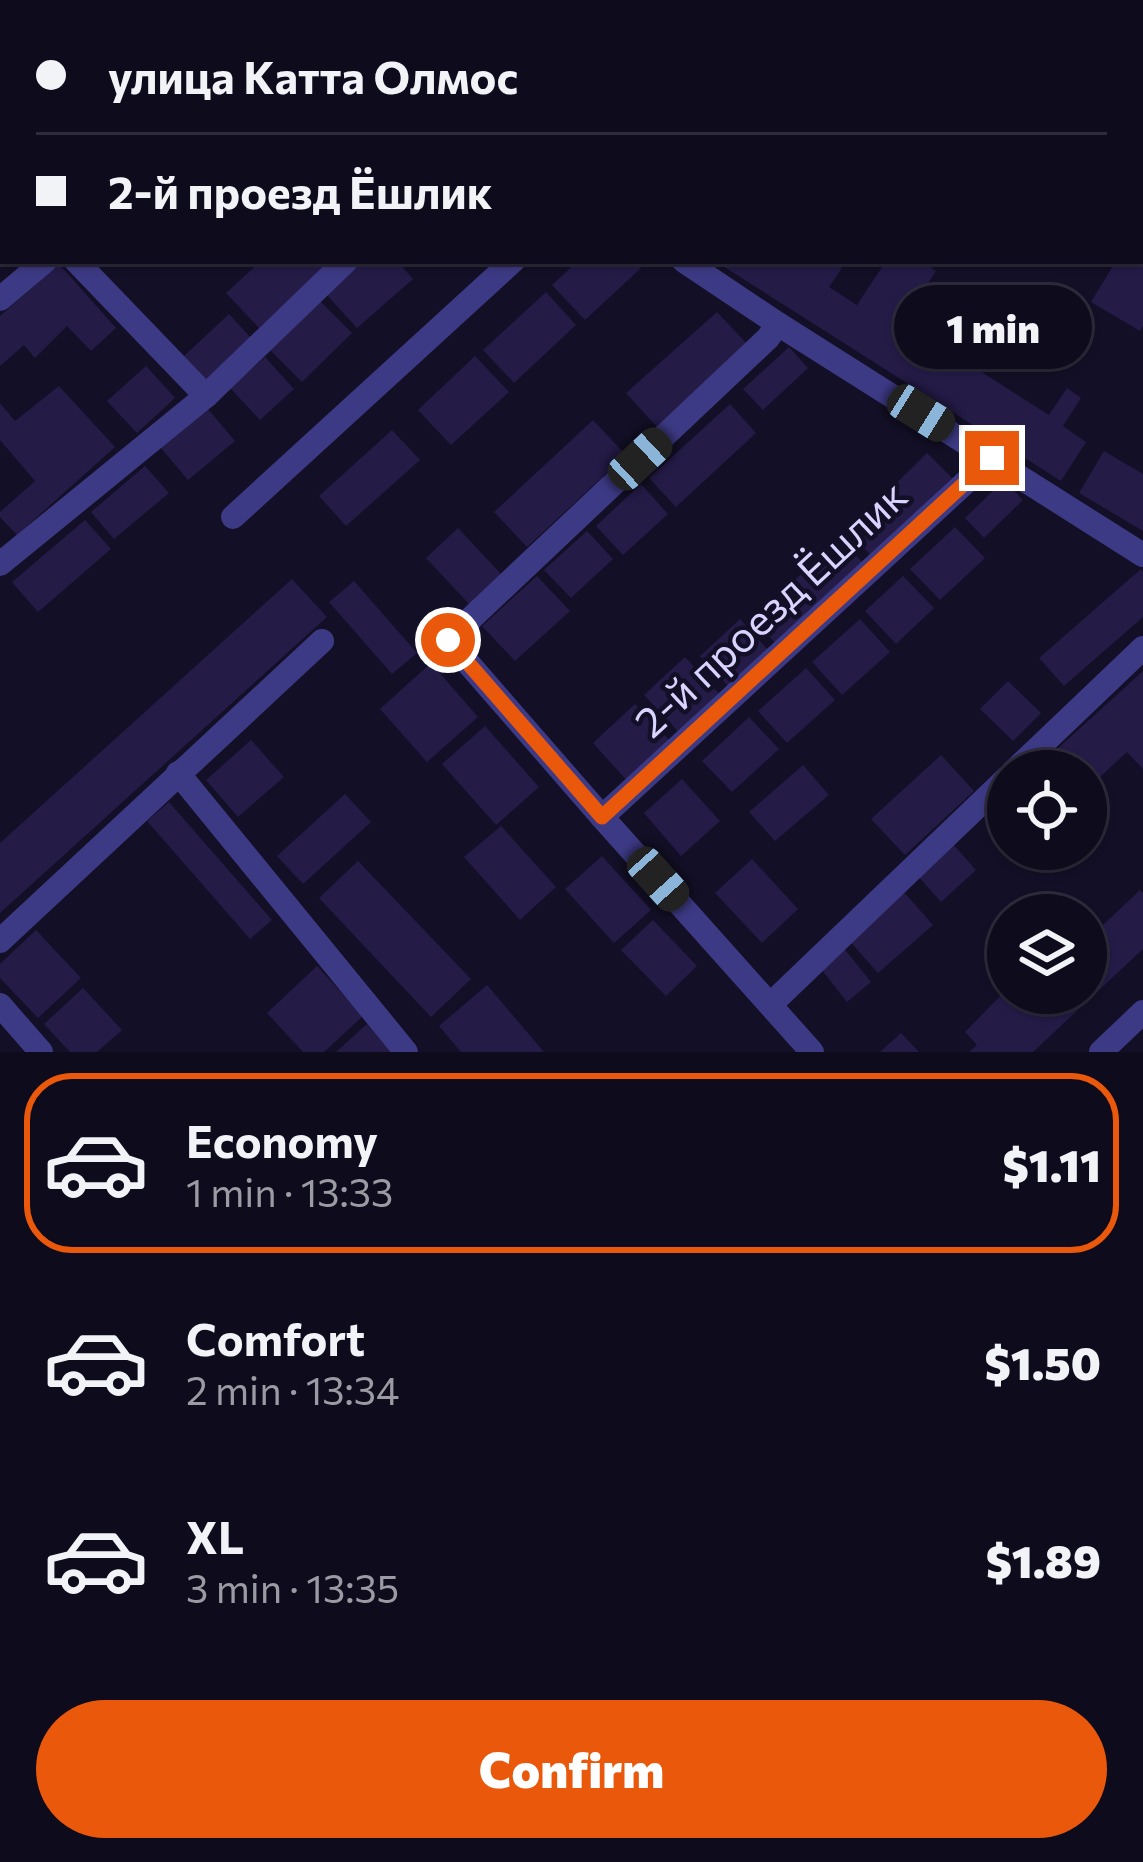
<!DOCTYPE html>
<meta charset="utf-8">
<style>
:root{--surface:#0e0b1c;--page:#171425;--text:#f1f3f6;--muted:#9b9ba3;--line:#2e2b3b;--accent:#ea580c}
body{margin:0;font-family:Commissioner,sans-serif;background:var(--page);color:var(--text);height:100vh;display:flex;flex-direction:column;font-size:45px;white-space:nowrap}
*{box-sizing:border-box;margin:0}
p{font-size:39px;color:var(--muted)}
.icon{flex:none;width:66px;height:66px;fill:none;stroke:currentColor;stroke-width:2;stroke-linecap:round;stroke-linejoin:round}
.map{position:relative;height:1052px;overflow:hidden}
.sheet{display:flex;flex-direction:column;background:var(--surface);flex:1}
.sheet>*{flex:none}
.banner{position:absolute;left:0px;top:0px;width:1143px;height:264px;box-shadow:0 3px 9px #0004,0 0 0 3px var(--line);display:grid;align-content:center;height:264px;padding:0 36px;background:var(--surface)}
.tools{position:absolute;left:987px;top:750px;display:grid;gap:24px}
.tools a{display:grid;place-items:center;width:120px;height:120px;border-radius:50%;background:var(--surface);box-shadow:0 3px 9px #0004,0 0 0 3px var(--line);font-size:60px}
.end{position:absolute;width:54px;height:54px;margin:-27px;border:15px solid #ea580c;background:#fff;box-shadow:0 0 0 6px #fff}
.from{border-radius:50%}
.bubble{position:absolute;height:84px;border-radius:42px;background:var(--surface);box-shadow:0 3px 9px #0004,0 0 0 3px var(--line);font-size:39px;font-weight:800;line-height:84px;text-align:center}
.car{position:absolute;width:36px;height:72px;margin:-36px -18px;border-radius:15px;box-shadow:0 0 9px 3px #0007;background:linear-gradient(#222 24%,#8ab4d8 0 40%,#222 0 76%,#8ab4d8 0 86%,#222 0)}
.banner b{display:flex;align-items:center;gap:42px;height:114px;font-size:45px}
.banner b+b{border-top:3px solid var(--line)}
.banner i{width:30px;height:30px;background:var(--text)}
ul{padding:21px 0 0;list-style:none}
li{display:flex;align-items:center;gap:36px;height:180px;margin:0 24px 18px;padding:0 12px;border:6px solid transparent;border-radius:48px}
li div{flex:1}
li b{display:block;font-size:45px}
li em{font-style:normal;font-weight:800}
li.current{border-color:var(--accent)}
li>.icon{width:108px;height:108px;stroke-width:1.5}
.cta{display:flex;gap:24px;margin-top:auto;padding:24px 36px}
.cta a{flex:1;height:138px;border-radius:72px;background:var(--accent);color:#fff;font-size:48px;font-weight:800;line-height:138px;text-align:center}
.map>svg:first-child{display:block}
</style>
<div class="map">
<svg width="1143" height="1052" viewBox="0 0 1143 1052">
<rect width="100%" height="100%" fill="#130f26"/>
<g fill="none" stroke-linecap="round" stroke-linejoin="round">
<!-- stream -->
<g stroke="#0c2248" stroke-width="6">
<path d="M871,0L876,3"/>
<path d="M1140,162L1143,164"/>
</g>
</g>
<!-- building -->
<g fill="#241b47">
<path d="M261,261H330L259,328L226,293Z"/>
<path d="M363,261H397L413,279L357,328L326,294Z"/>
<path d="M578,261H634L641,268L585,320L552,285Z"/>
<path d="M715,261H831L842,268L829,287L857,305L886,261H921L936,271L903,322L1049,415L1067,388L1081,398L1063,426L1086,442L1061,481Z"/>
<path d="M1116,261H1136L1143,265V326L1140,331L1091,302Z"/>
<path d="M59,264L116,328L91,351L67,326L35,358L24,345L0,366V316Z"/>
<path d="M546,292L576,325L514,383L483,350Z"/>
<path d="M320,301L352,333L302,382L270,350Z"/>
<path d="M717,312L748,345L657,427L626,393Z"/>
<path d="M229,314L253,340L208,381L184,356Z"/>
<path d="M789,347L808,368L763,410L743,389Z"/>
<path d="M475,356L509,392L451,445L418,410Z"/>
<path d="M265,357L294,389L260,420L230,388Z"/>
<path d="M146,366L175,398L137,433L107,401Z"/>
<path d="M59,386L115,447L17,535L0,517V512L35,481L0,440V403L15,421Z"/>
<path d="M730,404L756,433L676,507L649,478Z"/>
<path d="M207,408L235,441L188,480L160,447Z"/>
<path d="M593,420L626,455L527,547L494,512Z"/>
<path d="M392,430L420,460L346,526L319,496Z"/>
<path d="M1104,451L1143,474V531L1079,493Z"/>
<path d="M927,453L952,478L872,556L847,532Z"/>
<path d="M145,466L169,493L114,539L91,512Z"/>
<path d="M1004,480L1023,500L984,538L965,518Z"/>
<path d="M641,484L668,514L623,555L596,526Z"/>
<path d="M85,520L111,549L38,612L12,582Z"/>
<path d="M955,527L985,558L940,600L910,569Z"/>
<path d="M458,528L503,576L471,606L426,558Z"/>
<path d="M587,531L613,559L571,598L544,570Z"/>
<path d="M840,538L866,566L779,647L753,619Z"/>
<path d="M1141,569L1143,572V617L1064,686L1039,658Z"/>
<path d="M537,576L570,611L515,661L482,626Z"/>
<path d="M903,576L934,608L896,644L865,611Z"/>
<path d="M292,579L327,617L0,913V843Z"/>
<path d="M354,581L417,653L392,674L329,602Z"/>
<path d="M740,619L770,652L731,689L700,656Z"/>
<path d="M860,619L890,652L842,695L812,662Z"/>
<path d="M685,657L723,698L682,736L644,695Z"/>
<path d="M431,663L478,717L427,762L380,709Z"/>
<path d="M806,668L835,700L787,743L758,711Z"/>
<path d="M1143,671V769L1127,752L1089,787L1101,801L1086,815V771H1033Z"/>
<path d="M1008,681L1041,713L1013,741L980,709Z"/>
<path d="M635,704L673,744L630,784L593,743Z"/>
<path d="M749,717L779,749L732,792L702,761Z"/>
<path d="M485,726L539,787L496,825L442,764Z"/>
<path d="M251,740L284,777L238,817L206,780Z"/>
<path d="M941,755L974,791L905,855L871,819Z"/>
<path d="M803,765L829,795L775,841L749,812Z"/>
<path d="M682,779L720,821L681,856L644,813Z"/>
<path d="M345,794L371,822L303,884L277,856Z"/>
<path d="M169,802L272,920L250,939L147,821Z"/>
<path d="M501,826L556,887L520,920L464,857Z"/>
<path d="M952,843L976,870L941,902L917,875Z"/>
<path d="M602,856L651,910L614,943L565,889Z"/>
<path d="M752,859L798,909L762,943L715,893Z"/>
<path d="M358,861L471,979L431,1017L319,898Z"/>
<path d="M902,890L933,925L878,973L847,938Z"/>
<path d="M1140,890L1143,893V949L1033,1052H969L977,1045L965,1032L1008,988V993H1086V941Z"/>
<path d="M653,920L697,966L666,996L621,950Z"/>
<path d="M36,930L81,978L38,1018L0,978V964Z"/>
<path d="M842,946L871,982L847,1002L818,965Z"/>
<path d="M317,966L363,1016L324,1052H303L267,1013Z"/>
<path d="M487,985L544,1052H461L439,1026Z"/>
<path d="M83,988L122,1030L97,1052H70L44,1024Z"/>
<path d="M367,1024L394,1052H336Z"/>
<path d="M901,1033L919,1052H880Z"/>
</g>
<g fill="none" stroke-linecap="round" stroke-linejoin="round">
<!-- minor -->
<g stroke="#3d3a85" stroke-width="24">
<path d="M407,0L410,3"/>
<path d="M808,0L811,3"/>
<path d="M955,0L960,3"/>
<path d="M283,3L287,0"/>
<path d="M615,3L618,0"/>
<path d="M1140,115L1143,117"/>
<path d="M0,186L3,189"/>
<path d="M1140,219L1143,221"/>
<path d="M76,261L206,396"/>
<path d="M684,261L778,324L1143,555"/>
<path d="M0,299L45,261"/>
<path d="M778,324L768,338L448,640L602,817L812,1052"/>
<path d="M233,517L513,261"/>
<path d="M0,564L206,396L346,261"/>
<path d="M1014,771L1143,648"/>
<path d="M178,773L406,1052"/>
<path d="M602,817L992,458"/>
<path d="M0,941L322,641"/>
<path d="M771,1004L1008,777"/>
<path d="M0,1005L41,1052"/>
<path d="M1101,1052L1143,1012"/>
</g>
</g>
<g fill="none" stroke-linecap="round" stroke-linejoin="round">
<!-- route -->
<path stroke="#ea580c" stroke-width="15" d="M448,640L602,817L992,458"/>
</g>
<g text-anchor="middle" stroke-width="9" stroke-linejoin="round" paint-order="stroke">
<!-- street labels -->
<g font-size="42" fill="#d9d4ff" stroke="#130f26">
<text transform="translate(771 609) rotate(-43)" y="15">2-й проезд Ёшлик</text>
</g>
</g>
</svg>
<div class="tools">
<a><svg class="icon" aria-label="locate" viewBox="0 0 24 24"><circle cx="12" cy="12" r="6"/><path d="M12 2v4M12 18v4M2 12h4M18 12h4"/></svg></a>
<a><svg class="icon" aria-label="layers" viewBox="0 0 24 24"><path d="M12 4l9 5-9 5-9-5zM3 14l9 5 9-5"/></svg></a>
</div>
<i class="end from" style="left:448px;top:640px"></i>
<i class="end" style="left:992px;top:458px"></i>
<div class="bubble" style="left:894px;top:285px;width:198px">1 min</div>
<i class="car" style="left:921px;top:413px;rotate:122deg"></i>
<i class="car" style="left:640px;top:459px;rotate:47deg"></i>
<i class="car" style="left:658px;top:879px;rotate:138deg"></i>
<div class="banner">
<b><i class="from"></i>улица Катта Олмос</b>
<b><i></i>2-й проезд Ёшлик</b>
</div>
</div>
<section class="sheet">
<ul>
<li class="current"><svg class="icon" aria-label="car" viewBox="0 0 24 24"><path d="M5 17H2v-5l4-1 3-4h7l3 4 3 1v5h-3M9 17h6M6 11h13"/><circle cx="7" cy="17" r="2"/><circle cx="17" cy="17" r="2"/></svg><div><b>Economy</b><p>1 min · 13:33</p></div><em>$1.11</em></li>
<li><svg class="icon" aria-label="car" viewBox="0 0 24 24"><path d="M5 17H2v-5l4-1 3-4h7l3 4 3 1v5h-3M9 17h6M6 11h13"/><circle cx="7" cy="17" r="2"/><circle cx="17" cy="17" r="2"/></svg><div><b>Comfort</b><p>2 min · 13:34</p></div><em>$1.50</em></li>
<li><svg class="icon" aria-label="car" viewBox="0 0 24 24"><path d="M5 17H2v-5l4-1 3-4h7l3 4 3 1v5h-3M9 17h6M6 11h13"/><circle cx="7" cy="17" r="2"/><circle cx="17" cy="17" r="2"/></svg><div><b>XL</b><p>3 min · 13:35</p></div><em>$1.89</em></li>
</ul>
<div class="cta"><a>Confirm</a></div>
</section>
